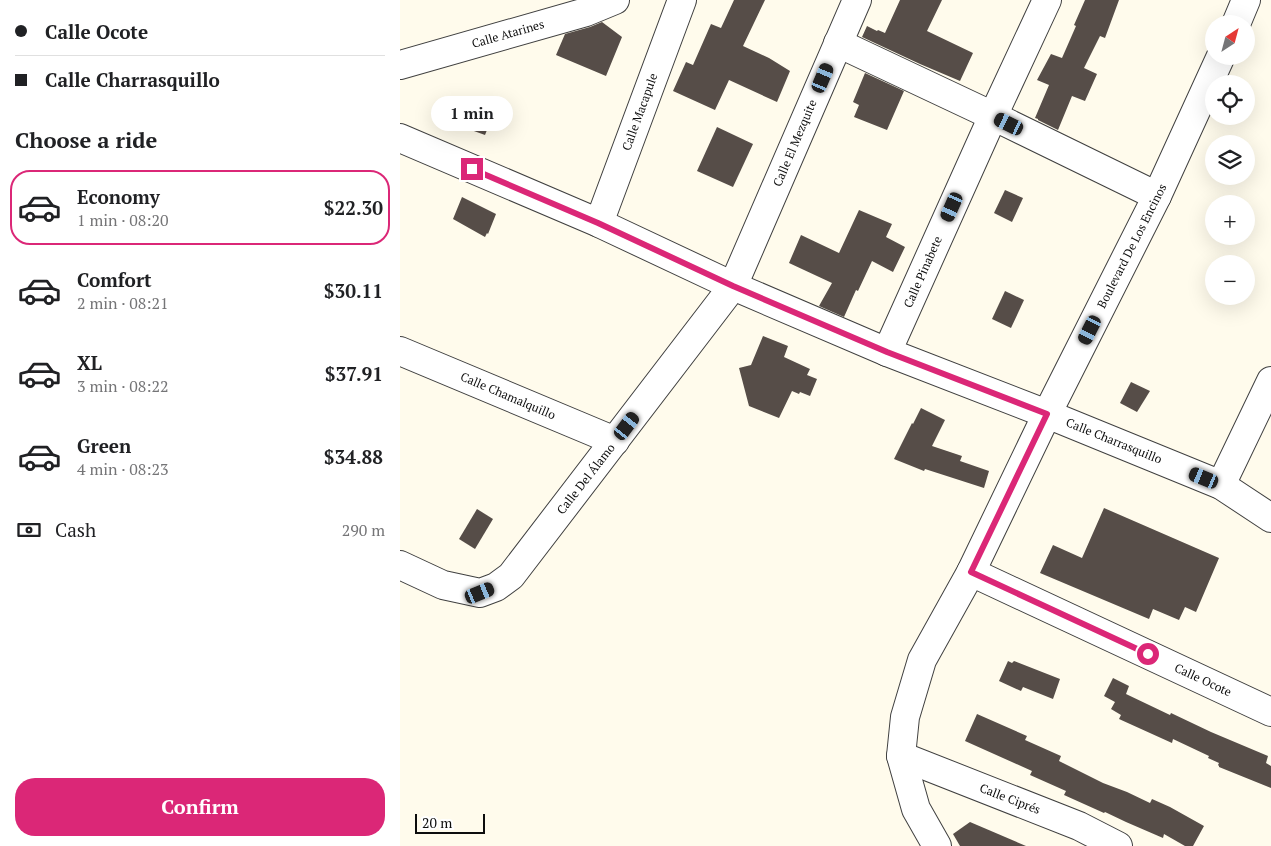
<!DOCTYPE html>
<meta charset="utf-8">
<style>
:root{--surface:#fff;--page:#f2f2f2;--text:#202124;--muted:#757577;--line:#e0e0e0;--accent:#db2777}
body{margin:0;font-family:"PT Serif",serif;background:var(--page);color:var(--text);height:100vh;display:flex;flex-direction:column;font-size:19px;white-space:nowrap}
*{box-sizing:border-box;margin:0}
p{font-size:16px;color:var(--muted)}
.icon{flex:none;width:28px;height:28px;fill:none;stroke:currentColor;stroke-width:2;stroke-linecap:round;stroke-linejoin:round}
.map{position:relative;flex:1;overflow:hidden}
.details{display:flex;flex-direction:column;background:var(--surface);width:400px}
.details>*{flex:none}
.banner{display:grid;align-content:center;height:110px;padding:0 15px;background:var(--surface)}
.needle{width:32px;rotate:36deg}
.controls{position:absolute;left:805px;top:15px;display:grid;gap:10px}
.controls a{display:grid;place-items:center;width:50px;height:50px;border-radius:50%;background:var(--surface);box-shadow:0 5px 20px #0002;font-size:25px}
.scale{position:absolute;left:15px;bottom:12px;width:70px;box-sizing:border-box;padding-left:5px;border:2px solid #0d0d0d;border-top:0;font-size:14px;line-height:18px;white-space:nowrap;color:#0d0d0d;-webkit-text-stroke:4px #fff;paint-order:stroke}
.end{position:absolute;width:22px;height:22px;margin:-11px;border:6px solid #db2777;background:#fff;box-shadow:0 0 0 2px #fff}
.from{border-radius:50%}
.bubble{position:absolute;height:35px;border-radius:18px;background:var(--surface);box-shadow:0 5px 20px #0002;font-size:16px;font-weight:700;line-height:35px;text-align:center}
.car{position:absolute;width:15px;height:30px;margin:-15px -8px;border-radius:6px;box-shadow:0 0 4px 1px #0007;background:linear-gradient(#222 24%,#8ab4d8 0 40%,#222 0 76%,#8ab4d8 0 86%,#222 0)}
.banner b{display:flex;align-items:center;gap:18px;height:48px;font-size:19px}
.banner b+b{border-top:1px solid var(--line)}
.banner i{width:12px;height:12px;background:var(--text)}
ul{padding:0;list-style:none}
li{display:flex;align-items:center;gap:15px;height:75px;margin:0 10px 8px;padding:0 5px;border:2px solid transparent;border-radius:20px}
li div{flex:1}
li b{display:block;font-size:19px}
li em{font-style:normal;font-weight:700}
li.on{border-color:var(--accent)}
li>.icon{width:45px;height:45px;stroke-width:1.5}
h2{padding:0 15px;font-size:22px;line-height:60px}
.pay{display:flex;align-items:center;gap:12px;height:55px;padding:0 15px;font-size:19px}
.pay p{margin-inline-start:auto}
.action{display:flex;gap:10px;margin-top:auto;padding:10px 15px}
.action a{flex:1;height:58px;border-radius:20px;background:var(--accent);color:#fff;font-size:20px;font-weight:700;line-height:58px;text-align:center}
main{display:flex;flex:1;min-height:0}
.map>svg:first-child{display:block}
</style>
<main>
<section class="details">
<div class="banner">
<b><i class="from"></i>Calle Ocote</b>
<b><i></i>Calle Charrasquillo</b>
</div>
<h2>Choose a ride</h2>
<ul>
<li class="on"><svg class="icon" aria-label="car" viewBox="0 0 24 24"><path d="M5 17H2v-5l4-1 3-4h7l3 4 3 1v5h-3M9 17h6M6 11h13"/><circle cx="7" cy="17" r="2"/><circle cx="17" cy="17" r="2"/></svg><div><b>Economy</b><p>1 min · 08:20</p></div><em>$22.30</em></li>
<li><svg class="icon" aria-label="car" viewBox="0 0 24 24"><path d="M5 17H2v-5l4-1 3-4h7l3 4 3 1v5h-3M9 17h6M6 11h13"/><circle cx="7" cy="17" r="2"/><circle cx="17" cy="17" r="2"/></svg><div><b>Comfort</b><p>2 min · 08:21</p></div><em>$30.11</em></li>
<li><svg class="icon" aria-label="car" viewBox="0 0 24 24"><path d="M5 17H2v-5l4-1 3-4h7l3 4 3 1v5h-3M9 17h6M6 11h13"/><circle cx="7" cy="17" r="2"/><circle cx="17" cy="17" r="2"/></svg><div><b>XL</b><p>3 min · 08:22</p></div><em>$37.91</em></li>
<li><svg class="icon" aria-label="car" viewBox="0 0 24 24"><path d="M5 17H2v-5l4-1 3-4h7l3 4 3 1v5h-3M9 17h6M6 11h13"/><circle cx="7" cy="17" r="2"/><circle cx="17" cy="17" r="2"/></svg><div><b>Green</b><p>4 min · 08:23</p></div><em>$34.88</em></li>
</ul>
<div class="pay"><svg class="icon" aria-label="cash" viewBox="0 0 24 24"><path d="M3 7h18v10H3z"/><circle cx="12" cy="12" r="2"/></svg>Cash<p>290 m</p></div>
<div class="action"><a>Confirm</a></div>
</section>
<div class="map">
<svg width="871" height="846" viewBox="0 0 871 846">
<rect width="100%" height="100%" fill="#fffbec"/>
<!-- building -->
<g fill="#564d48">
<path d="M334,0H365L343,46L369,58L390,71L377,102L329,80L315,110L273,91L286,62L293,65L311,24L321,28Z"/>
<path d="M500,0H542L527,31L573,53L560,81L520,64L462,37L467,26L477,31L478,30L485,33Z"/>
<path d="M685,0H719L705,38L700,36L684,68L697,74L685,101L672,96L658,130L638,120V119L635,118L649,85L637,80L651,54L662,58L676,26L674,25Z"/>
<path d="M202,22L222,37L206,76L156,55L165,34L190,27Z"/>
<path d="M465,73L504,91L487,130L454,117L459,105L453,102Z"/>
<path d="M71,97L96,107L85,135L60,126Z"/>
<path d="M317,127L353,144L333,187L297,171Z"/>
<path d="M605,190L623,198L612,222L594,213Z"/>
<path d="M62,197L96,214L88,234L87,233L85,237L53,219Z"/>
<path d="M459,210L492,224L486,237L505,247L493,272L472,261L458,291L456,290L444,317L419,306L432,283L389,263L401,235L439,253Z"/>
<path d="M605,291L624,300L611,328L592,319Z"/>
<path d="M363,336L388,346L384,357L410,369L407,375L417,379L410,396L400,392L399,394L392,391L379,418L349,406L339,368L351,365Z"/>
<path d="M731,382L750,391L737,412L720,403Z"/>
<path d="M521,408L545,420L532,446L562,456L560,461L589,471L584,488L525,469L524,471L494,459L512,423L513,424Z"/>
<path d="M704,508L819,558L796,612L785,607L779,620L753,609L749,619L640,573L653,545L682,558Z"/>
<path d="M77,509L93,519L75,549L59,539Z"/>
<path d="M608,661L612,663L614,661L660,679L653,699L623,687L621,691L599,681Z"/>
<path d="M713,678L729,686L726,694L770,715L771,713L811,732L868,756L866,763L871,766V788L819,767V766L818,765L819,763L808,758L809,756L773,739L772,743L719,719L721,715L711,709L715,702L704,696Z"/>
<path d="M577,714L627,736L625,740L661,756L659,761L703,783L727,792L750,803L752,799L770,807L804,826L793,846H785L764,834L763,838L726,822L705,812L704,813L664,795L666,791L630,775L632,771L565,741Z"/>
<path d="M570,822L626,846H560L553,834Z"/>
</g>
<g fill="none" stroke-linecap="round" stroke-linejoin="round">
<defs>
<g id="minor">
<path d="M836,24L846,0"/>
<path d="M438,43L593,116L757,196"/>
<path d="M0,65L186,12L215,0"/>
<path d="M0,138L199,223L333,286L487,352L647,414L821,485L871,518"/>
<path d="M199,223L282,0"/>
<path d="M0,351L215,441"/>
<path d="M487,352L593,116L647,0"/>
<path d="M821,485L871,381"/>
<path d="M0,565L43,585L80,593L96,587L111,576L333,286L457,0"/>
<path d="M571,572L871,712"/>
<path d="M501,756L679,826L718,846"/>
<path d="M537,846L516,809L501,756L505,717L522,660L571,572L647,414L757,196L821,56"/>
</g>
</defs>
<!-- minor casing -->
<use href="#minor" stroke="#404040" stroke-width="30"/>
<!-- minor -->
<use href="#minor" stroke="#fff" stroke-width="28"/>
</g>
<g fill="none" stroke-linecap="round" stroke-linejoin="round">
<!-- route -->
<path stroke="#db2777" stroke-width="6" d="M72,169L198,223L333,286L487,352L647,414L571,572L748,654"/>
</g>
<g text-anchor="middle" stroke-width="5" stroke-linejoin="round" paint-order="stroke">
<!-- street labels -->
<g font-size="12" fill="#0d0d0d" stroke="#fff">
<text transform="translate(108 34) rotate(-16)" y="4">Calle Atarines</text>
<text transform="translate(240 112) rotate(-70)" y="4">Calle Macapule</text>
<text transform="translate(395 143) rotate(-67)" y="4">Calle El Mezquite</text>
<text transform="translate(732 246) rotate(-63)" y="4">Boulevard De Los Encinos</text>
<text transform="translate(523 272) rotate(-66)" y="4">Calle Pinabete</text>
<text transform="translate(108 396) rotate(23)" y="4">Calle Chamalquillo</text>
<text transform="translate(714 441) rotate(22)" y="4">Calle Charrasquillo</text>
<text transform="translate(186 479) rotate(-52)" y="4">Calle Del Álamo</text>
<text transform="translate(803 680) rotate(25)" y="4">Calle Ocote</text>
<text transform="translate(610 799) rotate(21)" y="4">Calle Ciprés</text>
</g>
</g>
</svg>
<div class="controls">
<a><svg class="needle" viewBox="-14 -14 28 28"><path d="M0-13l5 13h-10z" fill="#e53935"/><path d="M0 13l5-13h-10z" fill="#757577"/></svg></a>
<a><svg class="icon" aria-label="locate" viewBox="0 0 24 24"><circle cx="12" cy="12" r="6"/><path d="M12 2v4M12 18v4M2 12h4M18 12h4"/></svg></a>
<a><svg class="icon" aria-label="layers" viewBox="0 0 24 24"><path d="M12 4l9 5-9 5-9-5zM3 14l9 5 9-5"/></svg></a>
<a>+</a>
<a>−</a>
</div>
<div class="scale">20 m</div>
<i class="end from" style="left:748px;top:654px"></i>
<i class="end" style="left:72px;top:169px"></i>
<div class="bubble" style="left:31px;top:96px;width:82px">1 min</div>
<i class="car" style="left:423px;top:78px;rotate:23deg"></i>
<i class="car" style="left:609px;top:124px;rotate:296deg"></i>
<i class="car" style="left:552px;top:207px;rotate:204deg"></i>
<i class="car" style="left:690px;top:330px;rotate:207deg"></i>
<i class="car" style="left:227px;top:426px;rotate:37deg"></i>
<i class="car" style="left:804px;top:478px;rotate:292deg"></i>
<i class="car" style="left:80px;top:593px;rotate:68deg"></i>
</div>
</main>
